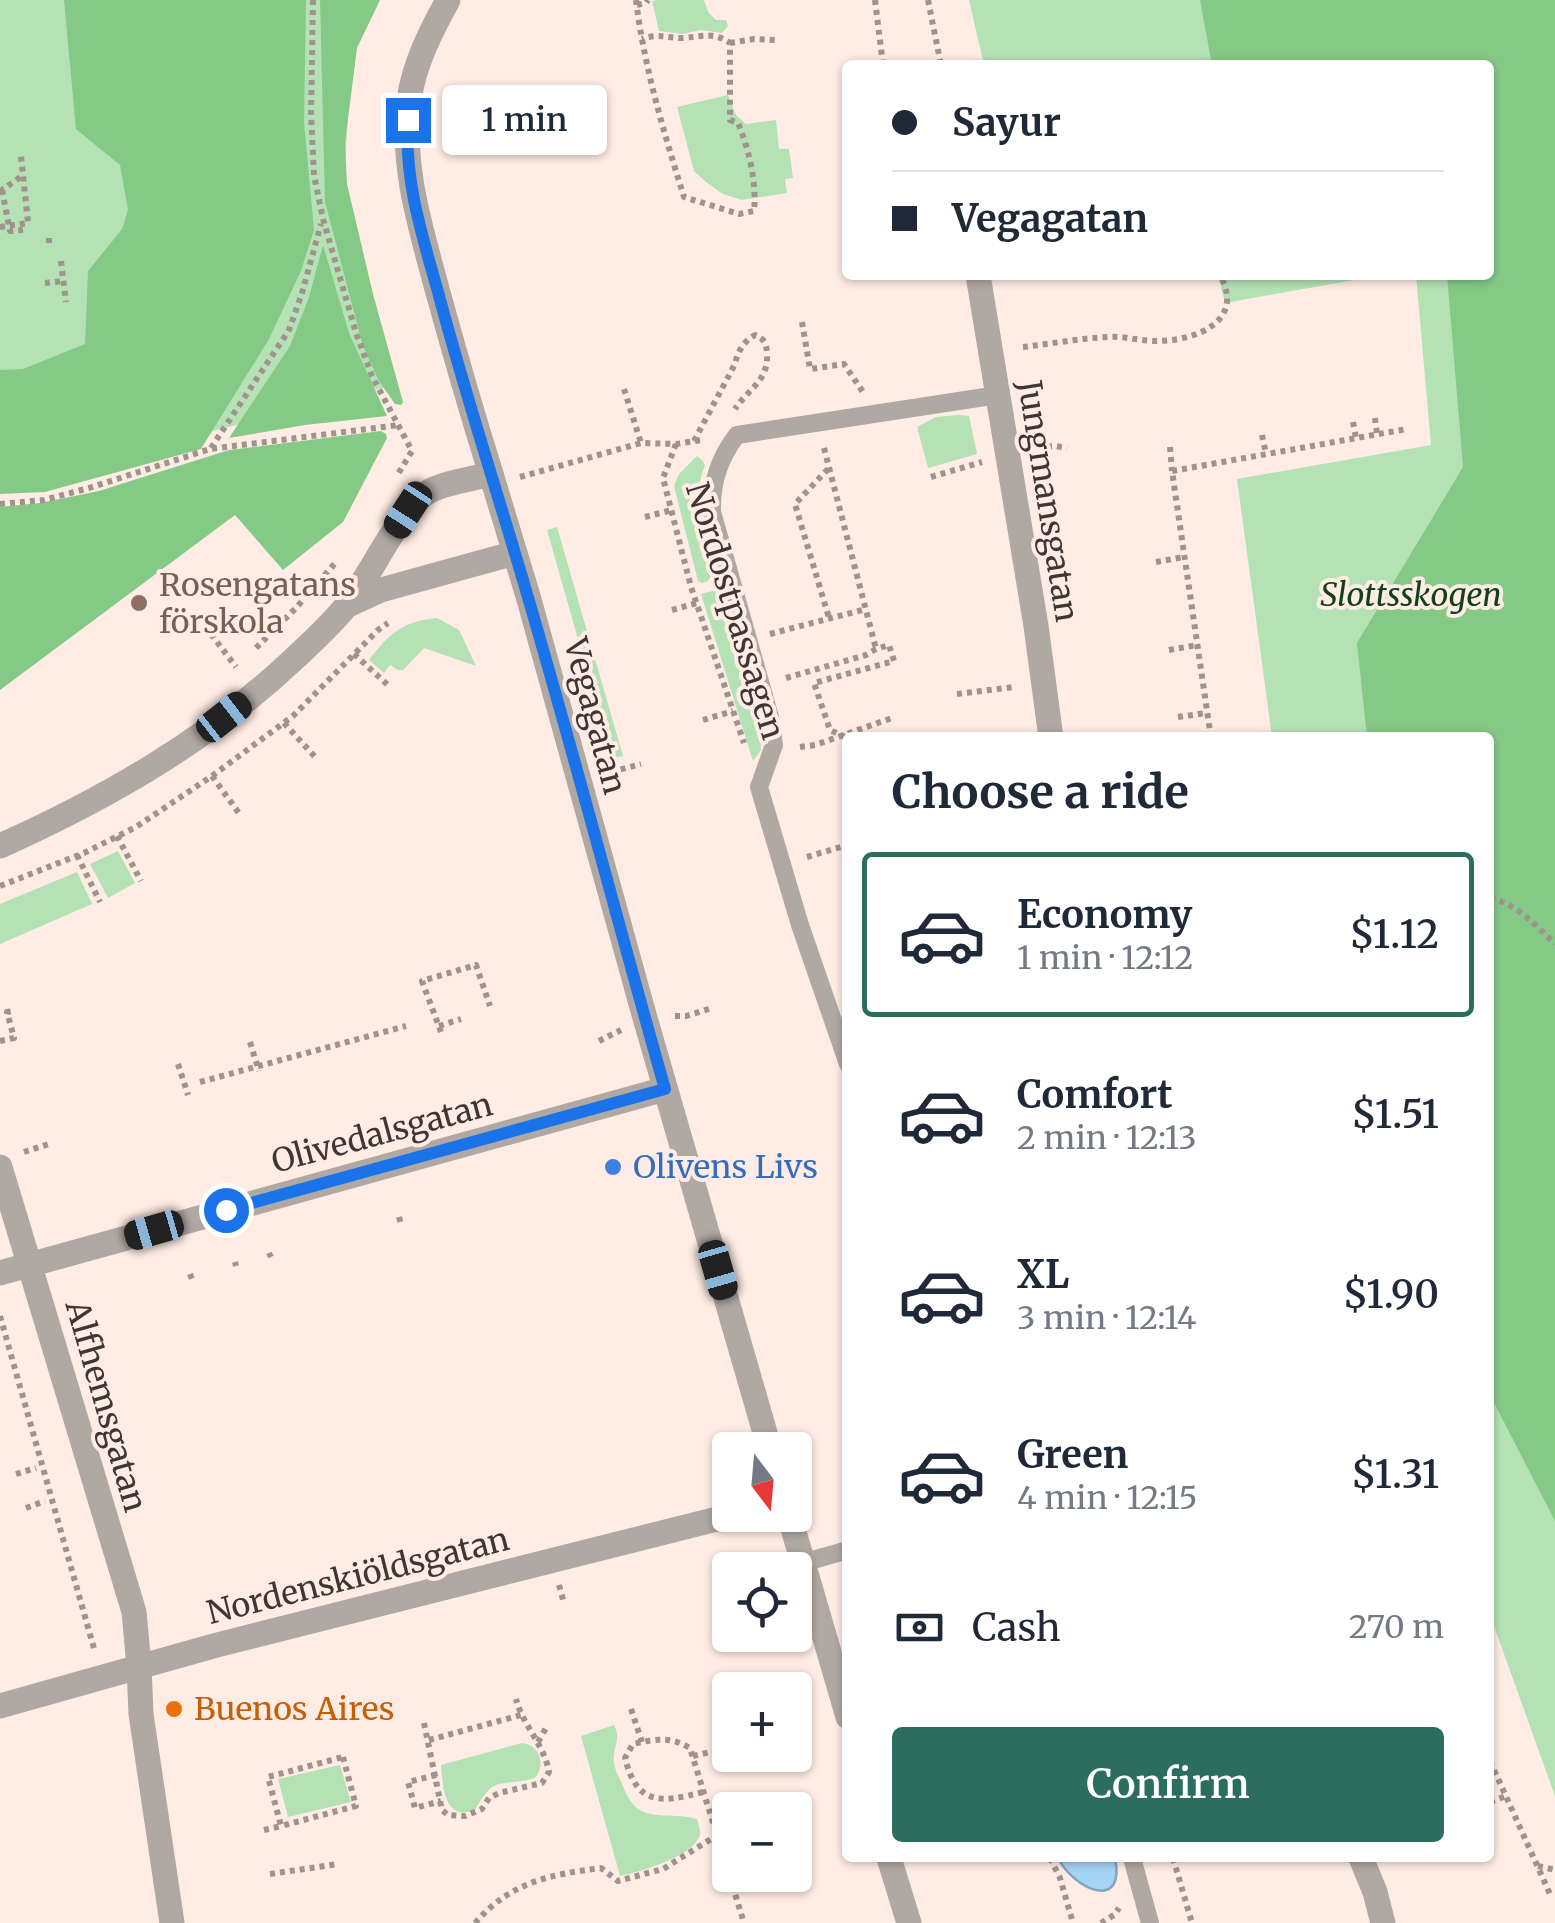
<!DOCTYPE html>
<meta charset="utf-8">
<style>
:root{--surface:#fff;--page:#f2f2f3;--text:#1f2937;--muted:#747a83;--line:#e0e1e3;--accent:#2b6e5f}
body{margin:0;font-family:Merriweather,serif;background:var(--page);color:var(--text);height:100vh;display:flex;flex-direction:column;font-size:38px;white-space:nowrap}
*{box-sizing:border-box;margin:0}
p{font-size:32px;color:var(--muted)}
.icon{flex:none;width:55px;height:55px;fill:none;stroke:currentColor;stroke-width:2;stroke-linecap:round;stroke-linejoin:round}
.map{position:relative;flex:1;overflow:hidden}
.sheet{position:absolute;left:842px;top:732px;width:652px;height:1130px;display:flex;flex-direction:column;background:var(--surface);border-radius:10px;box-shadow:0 2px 8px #0004}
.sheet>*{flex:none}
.banner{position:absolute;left:842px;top:60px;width:652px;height:220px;border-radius:10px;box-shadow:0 2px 8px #0004;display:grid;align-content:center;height:220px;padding:0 50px;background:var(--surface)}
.needle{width:65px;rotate:164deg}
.tools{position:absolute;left:712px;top:1432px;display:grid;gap:20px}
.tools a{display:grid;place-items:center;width:100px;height:100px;border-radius:10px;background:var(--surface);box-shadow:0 2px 8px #0004;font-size:50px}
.end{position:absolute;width:45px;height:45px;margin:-22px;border:12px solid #1a73e8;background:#fff;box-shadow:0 0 0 5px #fff}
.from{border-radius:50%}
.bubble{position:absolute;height:70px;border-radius:10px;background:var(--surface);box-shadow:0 2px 8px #0004;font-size:32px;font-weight:600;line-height:70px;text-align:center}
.car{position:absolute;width:30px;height:60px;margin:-30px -15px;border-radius:12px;box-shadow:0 0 8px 2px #0007;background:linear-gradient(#222 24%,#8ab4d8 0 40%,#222 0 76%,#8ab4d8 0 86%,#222 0)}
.banner b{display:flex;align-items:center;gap:35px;height:95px;font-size:38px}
.banner b+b{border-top:2px solid var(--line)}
.banner i{width:25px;height:25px;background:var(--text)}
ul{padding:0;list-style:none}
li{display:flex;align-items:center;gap:30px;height:165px;margin:0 20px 15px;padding:0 30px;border:5px solid transparent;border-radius:10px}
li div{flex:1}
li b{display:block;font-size:38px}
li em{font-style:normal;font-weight:600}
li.active{border-color:var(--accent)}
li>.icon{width:90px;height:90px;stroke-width:1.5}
h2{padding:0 50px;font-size:45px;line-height:120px}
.pay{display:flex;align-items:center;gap:25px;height:110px;padding:0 50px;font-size:38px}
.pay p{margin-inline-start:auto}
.cta{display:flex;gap:20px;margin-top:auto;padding:20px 50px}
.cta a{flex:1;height:115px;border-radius:10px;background:var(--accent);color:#fff;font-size:40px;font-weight:600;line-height:115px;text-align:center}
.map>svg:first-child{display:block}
</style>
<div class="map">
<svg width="1555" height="1923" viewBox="0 0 1555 1923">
<rect width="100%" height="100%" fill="#feece5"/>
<!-- green -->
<g fill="#b4e2b5">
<path d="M0,0H355L344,183L387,387L153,446L0,477Z"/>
<path d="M657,0H704L708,12L716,20H726L728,26L722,33L701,30L682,34L659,31L652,1Z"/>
<path d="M969,0H1555V1796L1490,1615V738L1272,737L1237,479L1431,445L1416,275H1490V65H984Z"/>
<path d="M728,95L736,115L746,124L776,120L779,149H789L793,178L785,179L787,193L742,200L723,194L706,182L694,171L677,107Z"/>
<path d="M1218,275H1382L1225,303Z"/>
<path d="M959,415L969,416L977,454L928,468L917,427L936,417Z"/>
<path d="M697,456L703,461L705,466C690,498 705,543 711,576L708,581L702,583L698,581L674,486L679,474Z"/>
<path d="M557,527L623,756L612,759L547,530Z"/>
<path d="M716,590L732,645L760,717L761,750L753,761L701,594Z"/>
<path d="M437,618L459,630L476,666L424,648L403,670H398L390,665L384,673L369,660C390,633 401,622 437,618Z"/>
<path d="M118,851L135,883L108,898L90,864Z"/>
<path d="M77,872L92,904L0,944V904Z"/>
<path d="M614,1725C622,1739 612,1748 614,1763C615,1771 620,1779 623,1786C638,1827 664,1810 697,1819C698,1823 701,1831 700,1835C693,1857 639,1872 620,1876L581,1736Z"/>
<path d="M522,1743C540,1745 546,1764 535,1778C501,1788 495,1773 475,1810C444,1821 443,1788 441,1765Z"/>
<path d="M340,1765L351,1802L288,1817L278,1779Z"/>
</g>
<!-- forest -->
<g fill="#85c987">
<path d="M64,0H306L304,122L314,230L301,271L269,339L201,449L45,492L0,494V370L23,369L85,344L88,271L122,229L128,210L120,165L76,129Z"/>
<path d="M320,0H380L357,48L345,142L347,184L373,294L403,402L401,405L395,404L379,381L363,346L325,202Z"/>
<path d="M1200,0H1555V1521L1490,1395V738L1367,737L1357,643L1463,467L1447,275H1490V65H1212Z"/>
<path d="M323,245L349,333L387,416L305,425L229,438L290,346L309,297Z"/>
<path d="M381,431L386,434L387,438L343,522L283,570L235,515L0,690V507L40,503L99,491L229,450Z"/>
</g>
<!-- water -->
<path fill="#a4d4f6" stroke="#86a5bc" stroke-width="2.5" d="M1058,1858H1115C1126,1911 1075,1891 1058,1858Z"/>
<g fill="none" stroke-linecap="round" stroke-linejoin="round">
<!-- path -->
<g stroke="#a0928d" stroke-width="6" stroke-dasharray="5 5" stroke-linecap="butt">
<path d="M313,0L311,113L314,175L323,219L356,333L372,376L412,451L398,474"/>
<path d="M636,0C644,67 664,133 684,197L739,214L754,211C757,184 749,149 738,123L730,120V43C713,31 701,37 682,38C665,38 659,33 642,39"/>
<path d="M875,0L883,65"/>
<path d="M928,0L941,65"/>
<path d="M637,5L646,3L648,0"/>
<path d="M730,43L754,39L776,40"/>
<path d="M0,188L2,190L22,176"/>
<path d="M2,190L10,231L23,230"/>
<path d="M0,227L28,223L21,156"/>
<path d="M49,238V244"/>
<path d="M61,261L66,302"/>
<path d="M45,283L64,281"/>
<path d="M802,322L810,369L844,364L863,392"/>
<path d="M1023,347C1051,344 1080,338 1109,337C1125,336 1140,341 1156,341C1195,341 1246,322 1220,275"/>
<path d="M624,389L641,443"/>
<path d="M1375,418L1377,434"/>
<path d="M1353,422L1356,438"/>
<path d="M1262,435L1266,454"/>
<path d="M694,441L735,364C738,351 743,342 755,335C764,339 766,342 767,353C769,381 748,389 735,409"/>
<path d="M676,444L663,478L691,587L744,743"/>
<path d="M1037,447L1055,446L1067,448"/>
<path d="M1170,447L1172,471"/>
<path d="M211,448L289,330L302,293L321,224"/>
<path d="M824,448L876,649"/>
<path d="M828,469L795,504L829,618"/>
<path d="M520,477L641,443L676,444L702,440"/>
<path d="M931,477L982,462"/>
<path d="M0,504L44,500L89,488L210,449L399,425"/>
<path d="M645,517L672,510"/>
<path d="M1156,562L1184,557"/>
<path d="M672,610L697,603"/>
<path d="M205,626L236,667"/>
<path d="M770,634L866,609"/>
<path d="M256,648L296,608L336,562"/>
<path d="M1169,650L1197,645"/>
<path d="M354,654L390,687"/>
<path d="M786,678L866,655L876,649L889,645L894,661L814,683L830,730L843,736L848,741"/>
<path d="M957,694L1014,687"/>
<path d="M1178,717L1207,713"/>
<path d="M703,720L733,711"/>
<path d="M284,723L316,758"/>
<path d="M1211,738L1172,471L1407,429"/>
<path d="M800,747L815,745L892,718"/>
<path d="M611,772L641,764"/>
<path d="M212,776L241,816"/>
<path d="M117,836L141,881"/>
<path d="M77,855L100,902"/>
<path d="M807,857L844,846"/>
<path d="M0,886L84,853L136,827L212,776L293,716L378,630L388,623"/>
<path d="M1490,898C1517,904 1536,925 1555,944"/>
<path d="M675,1016H686L712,1008"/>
<path d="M439,1026L461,1019"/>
<path d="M441,1032L422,981L476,965L490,1006"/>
<path d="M0,1041L14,1038L7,1012L13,1011"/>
<path d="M599,1041L621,1030"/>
<path d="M250,1042L259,1071"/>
<path d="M178,1064L188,1095"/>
<path d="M200,1082L406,1026"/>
<path d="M24,1152L52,1143"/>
<path d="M399,1217L401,1224"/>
<path d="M269,1253L271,1257"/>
<path d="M235,1262L236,1266"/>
<path d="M190,1274L192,1279"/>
<path d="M0,1316L95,1652"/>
<path d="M16,1474L36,1468"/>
<path d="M26,1508L45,1501"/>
<path d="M747,1570L754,1557"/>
<path d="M559,1585L564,1603"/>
<path d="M631,1709L642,1742"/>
<path d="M424,1723L442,1810L448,1815L465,1816L482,1809L489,1798L499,1793L542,1783L549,1772C544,1744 523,1726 516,1699"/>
<path d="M429,1740L521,1715"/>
<path d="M538,1742L546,1728"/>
<path d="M693,1756L715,1751"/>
<path d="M343,1757L356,1806L281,1826L268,1777Z"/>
<path d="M1490,1761L1550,1894"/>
<path d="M436,1775L408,1782L415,1808L441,1801"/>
<path d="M703,1792C661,1803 637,1806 625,1758L633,1744C656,1739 669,1736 690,1748L744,1923"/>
<path d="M1490,1802L1506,1796"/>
<path d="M264,1830L281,1826"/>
<path d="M1050,1858L1060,1878L1073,1923"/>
<path d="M1173,1858L1192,1923"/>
<path d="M1538,1866L1555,1870"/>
<path d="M270,1874L338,1864"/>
<path d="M475,1923C511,1882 548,1875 601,1868L618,1881L663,1869L716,1836"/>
<path d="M1101,1923L1114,1915L1119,1908"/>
</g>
<!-- service -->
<g stroke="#b0a8a3" stroke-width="18">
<path d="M848,1064L800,925L759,787L774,745L770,717L712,512C711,483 719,458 737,435L998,395"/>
<path d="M802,1563L848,1550"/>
<path d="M1132,1858L1150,1923"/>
</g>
<!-- minor -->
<g stroke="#b0a8a3" stroke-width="25">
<path d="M448,0C431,31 414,64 409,100C401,167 420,225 437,289C454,351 472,413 491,474"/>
<path d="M978,275L1036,626L1051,738"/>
<path d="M0,1167L134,1612L139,1666L141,1714L172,1923"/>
<path d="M0,1273L665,1089"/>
<path d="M0,1706L217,1645L733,1515"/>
<path d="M1361,1858L1375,1892L1383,1923"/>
</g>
<!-- tertiary -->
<g stroke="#b0a8a3" stroke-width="25">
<path d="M346,606L381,590L515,553"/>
<path d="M0,846C107,798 208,740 294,659C312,642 332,624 347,605C364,583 377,557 392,534C400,522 408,507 419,498C437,483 469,480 491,474L528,596L645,1018L770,1450"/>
<path d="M789,1515L848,1717"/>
<path d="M889,1858L909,1923"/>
</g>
</g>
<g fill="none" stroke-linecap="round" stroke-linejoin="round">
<!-- route -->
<path stroke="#1a73e8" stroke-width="12" d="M226,1210L665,1089C613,906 566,722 511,540C486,457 460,375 438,292C422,235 404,180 408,120"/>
</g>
<!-- markers -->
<circle fill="#8d6e63" stroke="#feece5" stroke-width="4" cx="139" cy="603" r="10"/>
<circle fill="#3f7fe0" stroke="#feece5" stroke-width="4" cx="613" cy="1167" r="10"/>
<circle fill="#e8710a" stroke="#feece5" stroke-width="4" cx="174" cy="1709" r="10"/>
<g text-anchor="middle" stroke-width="8" stroke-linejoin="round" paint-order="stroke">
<!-- street labels -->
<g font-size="32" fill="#3f3633" stroke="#feece5">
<text transform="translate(1048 501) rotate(81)" y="11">Jungmansgatan</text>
<text transform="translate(735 611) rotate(73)" y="11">Nordostpassagen</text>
<text transform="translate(595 716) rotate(75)" y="11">Vegagatan</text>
<text transform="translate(382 1133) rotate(-15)" y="11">Olivedalsgatan</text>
<text transform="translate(106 1406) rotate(74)" y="11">Alfhemsgatan</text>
<text transform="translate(358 1576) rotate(-14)" y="11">Nordenskiöldsgatan</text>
</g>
<!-- education labels -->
<g font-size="32" fill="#785e54" stroke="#feece5" text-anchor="start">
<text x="159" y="596">Rosengatans<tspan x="159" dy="37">förskola</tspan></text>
</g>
<!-- park labels -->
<g font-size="32" font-style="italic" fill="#114117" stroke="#feece5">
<text x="1411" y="606">Slottsskogen</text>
</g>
<!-- shop labels -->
<g font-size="32" fill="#366cbe" stroke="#feece5" text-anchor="start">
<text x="633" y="1178">Olivens Livs</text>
</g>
<!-- food labels -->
<g font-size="32" fill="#c56008" stroke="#feece5" text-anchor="start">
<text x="194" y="1720">Buenos Aires</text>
</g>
</g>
</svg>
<div class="tools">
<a><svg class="needle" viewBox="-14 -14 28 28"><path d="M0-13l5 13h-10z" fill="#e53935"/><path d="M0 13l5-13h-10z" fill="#747a83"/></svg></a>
<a><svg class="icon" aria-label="locate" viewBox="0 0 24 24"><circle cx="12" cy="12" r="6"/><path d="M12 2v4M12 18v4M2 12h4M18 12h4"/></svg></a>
<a>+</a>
<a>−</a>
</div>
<i class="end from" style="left:226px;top:1210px"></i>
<i class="end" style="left:408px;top:120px"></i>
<div class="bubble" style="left:442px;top:85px;width:165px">1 min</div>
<i class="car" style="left:408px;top:510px;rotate:213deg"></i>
<i class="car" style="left:224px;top:717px;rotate:52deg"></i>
<i class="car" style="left:154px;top:1230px;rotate:254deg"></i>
<i class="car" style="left:718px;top:1270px;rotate:164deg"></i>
<div class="banner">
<b><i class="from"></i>Sayur</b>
<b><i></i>Vegagatan</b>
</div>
<section class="sheet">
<h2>Choose a ride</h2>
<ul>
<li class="active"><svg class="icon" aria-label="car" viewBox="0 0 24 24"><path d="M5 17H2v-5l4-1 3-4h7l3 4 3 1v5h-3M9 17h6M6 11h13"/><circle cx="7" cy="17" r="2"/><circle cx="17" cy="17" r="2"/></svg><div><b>Economy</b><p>1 min · 12:12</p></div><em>$1.12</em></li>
<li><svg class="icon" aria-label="car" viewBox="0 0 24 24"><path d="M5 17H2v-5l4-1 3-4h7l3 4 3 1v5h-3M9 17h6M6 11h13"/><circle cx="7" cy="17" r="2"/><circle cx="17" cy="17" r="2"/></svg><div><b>Comfort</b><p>2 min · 12:13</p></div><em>$1.51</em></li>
<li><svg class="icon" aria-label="car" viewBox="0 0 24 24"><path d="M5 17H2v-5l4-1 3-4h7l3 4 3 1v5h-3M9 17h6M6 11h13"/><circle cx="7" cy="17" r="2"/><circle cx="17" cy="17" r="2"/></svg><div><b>XL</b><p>3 min · 12:14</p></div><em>$1.90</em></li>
<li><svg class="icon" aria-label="car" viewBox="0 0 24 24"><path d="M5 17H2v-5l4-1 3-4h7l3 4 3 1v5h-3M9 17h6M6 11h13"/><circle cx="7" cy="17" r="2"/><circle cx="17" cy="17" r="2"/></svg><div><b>Green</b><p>4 min · 12:15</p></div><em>$1.31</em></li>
</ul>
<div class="pay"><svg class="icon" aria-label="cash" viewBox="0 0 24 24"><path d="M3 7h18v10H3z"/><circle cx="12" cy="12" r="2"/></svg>Cash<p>270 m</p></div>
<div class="cta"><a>Confirm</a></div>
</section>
</div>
